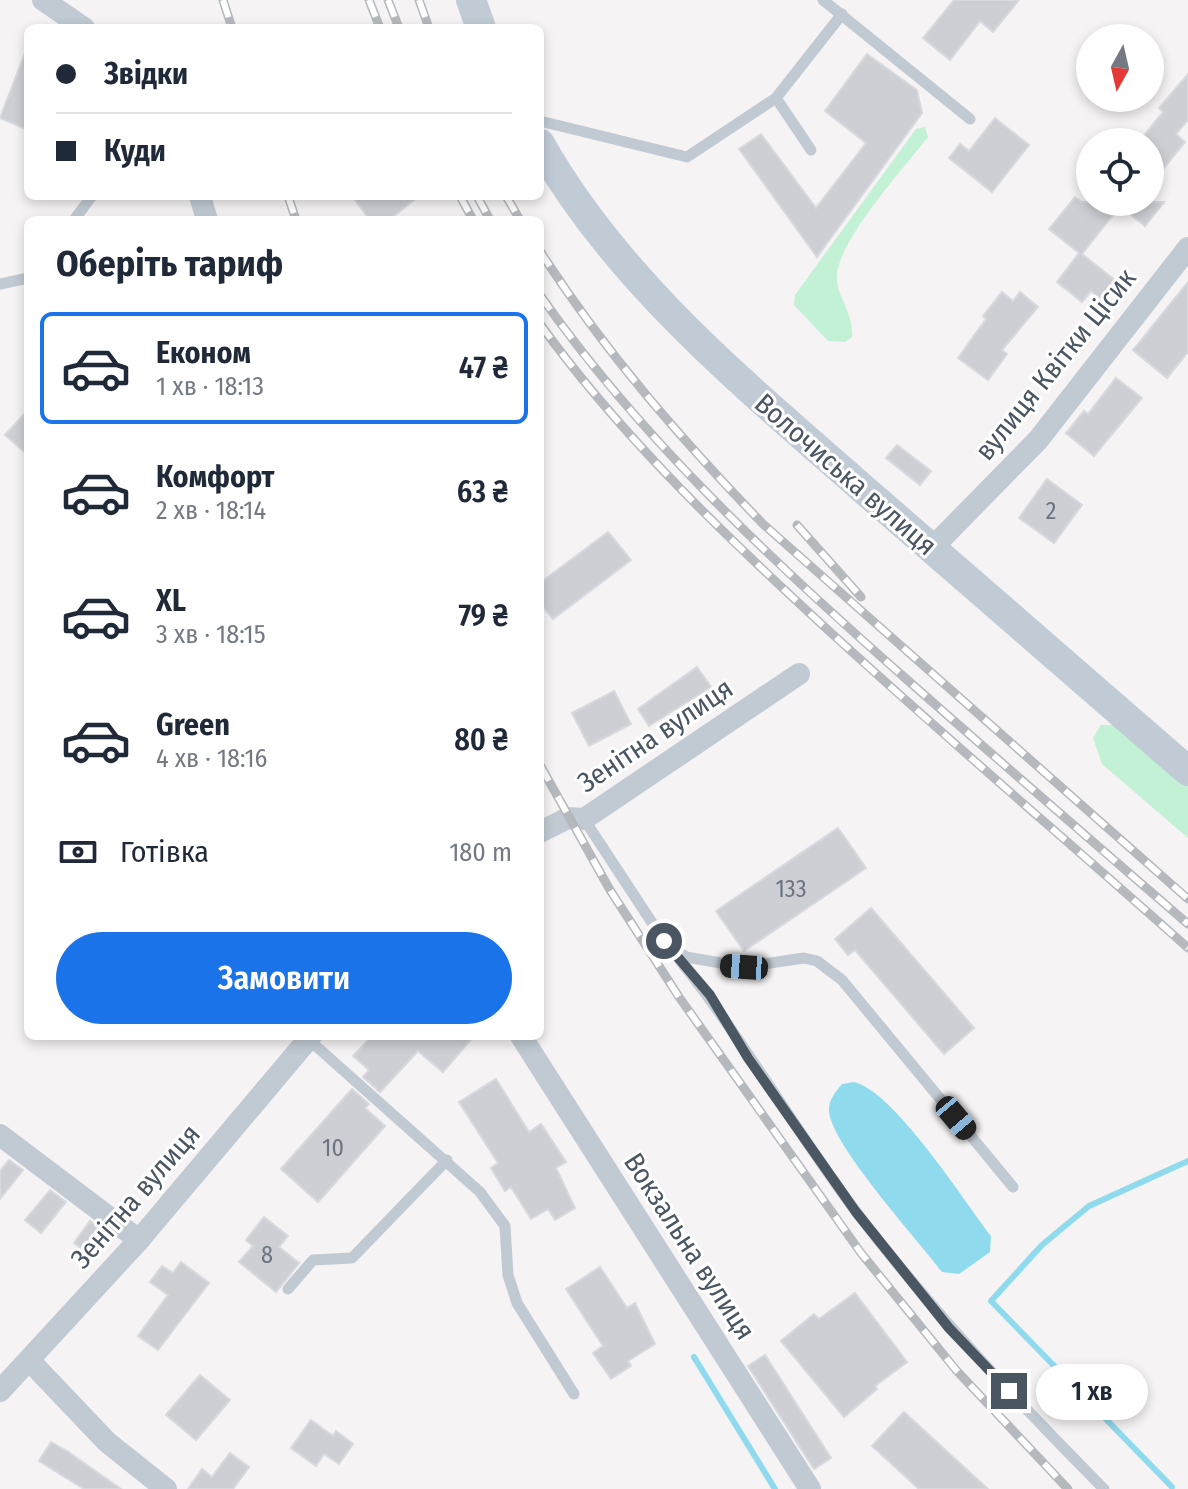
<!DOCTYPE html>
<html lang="uk">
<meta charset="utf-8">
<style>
:root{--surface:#fff;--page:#f2f2f3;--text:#1f2937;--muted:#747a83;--line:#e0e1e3;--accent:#1a73e8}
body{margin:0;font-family:"Fira Sans Condensed",sans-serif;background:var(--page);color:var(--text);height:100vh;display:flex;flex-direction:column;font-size:30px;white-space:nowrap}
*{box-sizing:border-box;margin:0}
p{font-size:26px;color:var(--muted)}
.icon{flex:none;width:44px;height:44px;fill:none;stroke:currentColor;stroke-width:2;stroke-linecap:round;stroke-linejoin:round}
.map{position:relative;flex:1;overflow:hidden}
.side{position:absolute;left:24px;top:216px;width:520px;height:824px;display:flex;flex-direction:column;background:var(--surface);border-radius:12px;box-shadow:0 4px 12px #0003}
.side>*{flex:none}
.guide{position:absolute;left:24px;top:24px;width:520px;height:176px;border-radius:12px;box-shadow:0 4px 12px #0003;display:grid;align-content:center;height:176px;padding:0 32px;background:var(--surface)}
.needle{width:52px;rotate:188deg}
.tools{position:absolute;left:1076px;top:24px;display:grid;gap:16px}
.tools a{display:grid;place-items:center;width:88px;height:88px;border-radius:50%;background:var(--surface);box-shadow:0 4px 12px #0003;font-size:40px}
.end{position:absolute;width:36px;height:36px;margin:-18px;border:10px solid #4a5661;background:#fff;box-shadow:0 0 0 4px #fff}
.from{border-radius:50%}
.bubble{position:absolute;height:56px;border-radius:28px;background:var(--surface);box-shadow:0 4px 12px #0003;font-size:26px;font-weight:600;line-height:56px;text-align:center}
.car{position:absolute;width:24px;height:48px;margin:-24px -12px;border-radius:10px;box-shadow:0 0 6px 2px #0007;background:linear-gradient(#222 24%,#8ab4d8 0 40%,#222 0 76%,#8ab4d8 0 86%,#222 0)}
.guide b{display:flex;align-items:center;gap:28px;height:76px;font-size:30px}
.guide b+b{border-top:2px solid var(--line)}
.guide i{width:20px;height:20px;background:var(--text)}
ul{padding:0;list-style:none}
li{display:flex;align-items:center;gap:24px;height:112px;margin:0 16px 12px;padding:0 16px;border:4px solid transparent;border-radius:12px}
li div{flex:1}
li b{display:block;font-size:30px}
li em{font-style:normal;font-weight:600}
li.on{border-color:var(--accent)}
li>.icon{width:72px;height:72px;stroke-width:1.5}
h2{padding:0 32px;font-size:36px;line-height:96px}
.pay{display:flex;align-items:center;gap:20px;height:88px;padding:0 32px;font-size:30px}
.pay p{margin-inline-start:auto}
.cta{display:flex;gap:16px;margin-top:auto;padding:16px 32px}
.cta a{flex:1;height:92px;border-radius:48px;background:var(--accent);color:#fff;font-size:32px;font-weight:600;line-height:92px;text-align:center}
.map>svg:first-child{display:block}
</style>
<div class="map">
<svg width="1188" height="1489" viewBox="0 0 1188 1489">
<rect width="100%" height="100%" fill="#f5f3f3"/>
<!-- green -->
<g fill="#c3f1d5">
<path d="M925,127L928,137C904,168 837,241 837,277C836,296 854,313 852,337L845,342L828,341L794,305L795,295L916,129Z"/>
<path d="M1101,725H1118L1188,786V838L1102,764L1093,738Z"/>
</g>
<!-- water -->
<path fill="#90daee" d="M854,1082C895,1092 963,1200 991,1236L990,1252L959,1274L942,1272C916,1238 840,1154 830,1117C826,1103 834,1094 842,1084Z"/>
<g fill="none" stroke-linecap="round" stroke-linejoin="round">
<!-- stream -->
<g stroke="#90daee" stroke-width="6">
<path d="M694,1357L775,1489"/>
<path d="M1172,1487L991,1301L1042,1245L1089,1206L1188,1161"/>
</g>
</g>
<!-- building -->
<g fill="#cdcfd5" stroke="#d7d9de" stroke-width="2">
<path d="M954,0H1019L993,32L980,21L950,60L923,38Z"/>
<path d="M28,45V130L0,118Z"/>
<path d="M867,54L917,90L922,113L817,257L739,149L761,134L816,208L866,143L825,111Z"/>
<path d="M1188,74V120L1176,134L1185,142L1150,185V142L1142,138L1163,112L1159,108Z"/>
<path d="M995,118L1029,145L992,192L949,158L960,144L969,151Z"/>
<path d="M352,196H419L389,220H370Z"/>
<path d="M1075,197L1082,202H1164L1145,226L1120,206L1082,254L1116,281L1102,300L1091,291L1082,302L1057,282L1079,253L1049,229Z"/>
<path d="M1188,282V352L1167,378L1133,350Z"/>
<path d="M1002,292L1013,301L1020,292L1038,307L1002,350L1007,354L988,380L958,358L986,319L983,316Z"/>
<path d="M1116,378L1142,398L1094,456L1066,433L1084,411L1088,414Z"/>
<path d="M28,410V455L5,435Z"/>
<path d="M897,445L931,471L920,485L886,458Z"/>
<path d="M1047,479L1082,505L1054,543L1019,518Z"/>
<path d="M608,532L631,560L553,619L540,603V583Z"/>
<path d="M697,667L711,687L649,726L638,709Z"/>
<path d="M614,691L631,724L589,746L572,713Z"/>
<path d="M838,828L866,868L744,951L716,911Z"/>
<path d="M871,908L974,1028L944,1054L855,950L848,955L835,939Z"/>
<path d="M372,1036H474L443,1072L418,1051L380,1092L363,1077L369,1070L353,1056Z"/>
<path d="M496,1079L529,1132L541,1124L566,1162L556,1168L575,1208L555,1220L548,1209L531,1219L511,1187L505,1191L491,1168L498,1163L459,1102Z"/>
<path d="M352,1089L369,1104L365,1108L385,1126L318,1202L281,1169Z"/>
<path d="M9,1160L23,1170L0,1199V1171Z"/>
<path d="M50,1190L66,1202L41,1233L25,1220Z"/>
<path d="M264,1217L288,1236L279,1247L299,1263L276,1292L239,1262L253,1246L246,1240Z"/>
<path d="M90,1221L105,1232L88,1254L74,1243Z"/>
<path d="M181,1262L209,1283L158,1350L138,1336L168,1295L150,1282L162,1266L173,1273Z"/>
<path d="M600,1267L627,1308L635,1303L655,1344L628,1361L631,1366L611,1379L593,1353L603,1346L566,1289Z"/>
<path d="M855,1293L907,1362L875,1386L877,1389L844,1417L781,1341L814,1314L819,1319Z"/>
<path d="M765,1355L831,1458L814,1469L748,1366Z"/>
<path d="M200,1375L230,1400L196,1440L166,1415Z"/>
<path d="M904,1412L988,1489H919L872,1446Z"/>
<path d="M311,1420L333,1436L336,1431L353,1444L339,1464L324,1454L316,1466L291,1448Z"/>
<path d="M51,1442L67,1451L121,1489H84L39,1461Z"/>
<path d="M230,1453L249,1467L233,1489H188L202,1469L212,1477Z"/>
</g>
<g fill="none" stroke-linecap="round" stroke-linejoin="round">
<!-- service -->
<g stroke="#c1cad2" stroke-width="11">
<path d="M823,0L970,119"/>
<path d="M540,121L687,157L776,98"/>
<path d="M811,150L776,98L842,14"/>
<path d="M74,220L92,196"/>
<path d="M0,284L28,278"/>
<path d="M584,819L664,941L686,957L744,967L804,958L817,961L842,980L1013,1187"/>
<path d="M664,941C736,1026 790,1124 857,1213C933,1312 1017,1401 1104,1489"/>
<path d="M308,1039L480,1192L505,1226L508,1275L517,1303L574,1394"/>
<path d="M288,1289L313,1260L352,1258L447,1160"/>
</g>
<!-- minor -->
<g stroke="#c1cad2" stroke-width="22">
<path d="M43,0L84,28"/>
<path d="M200,196L207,220"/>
<path d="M932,548L1038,440L1188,248"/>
<path d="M540,832L568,818L584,819L799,674"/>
<path d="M521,1036L810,1489"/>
<path d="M0,1135L139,1240"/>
<path d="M29,1360L107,1442L166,1489"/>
<path d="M0,1391L139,1240L311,1036"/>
</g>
<!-- secondary -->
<g stroke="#c1cbd6" stroke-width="30">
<path d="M471,0L481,28"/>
<path d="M540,144C618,282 745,385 862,488C971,582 1079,677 1188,771"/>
</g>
<defs>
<g id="rail">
<path d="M223,0L232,28"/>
<path d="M369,0L380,28"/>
<path d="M388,0L399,28"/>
<path d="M419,0L429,28"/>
<path d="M288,196L296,220"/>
<path d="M460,196L473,220"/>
<path d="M477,196L490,220"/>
<path d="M506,196L520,220"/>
<path d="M540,251C604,351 681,439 763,524L1188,899"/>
<path d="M540,295C642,440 771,560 904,677C998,760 1093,842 1188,924"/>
<path d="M540,324C616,429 708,519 803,607C929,724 1060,834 1188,948"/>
<path d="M797,525L861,597"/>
<path d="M540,765L610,890L679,997L861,1253L956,1370L1068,1489"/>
</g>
</defs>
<!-- rail casing -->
<use href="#rail" stroke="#b5b8bd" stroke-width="9"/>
<!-- rail -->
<use href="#rail" stroke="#fff" stroke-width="6" stroke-dasharray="18" stroke-linecap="butt"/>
</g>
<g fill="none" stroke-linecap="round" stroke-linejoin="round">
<!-- route -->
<path stroke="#4a5661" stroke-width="10" d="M664,941L710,995L748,1058L856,1212L949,1328L1009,1391"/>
</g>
<g text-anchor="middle" stroke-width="6" stroke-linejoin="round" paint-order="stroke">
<!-- number labels -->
<g font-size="24" fill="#6b747e">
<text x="1051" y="519">2</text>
<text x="791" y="897">133</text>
<text x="333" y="1156">10</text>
<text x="267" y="1263">8</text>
</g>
<!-- street labels -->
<g font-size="28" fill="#4a5661" stroke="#fff">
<text transform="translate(1055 364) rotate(-51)" y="10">вулиця Квітки Цісик</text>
<text transform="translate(846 474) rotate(41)" y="10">Волочиська вулиця</text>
<text transform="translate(655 735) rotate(-34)" y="10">Зенітна вулиця</text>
<text transform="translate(135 1196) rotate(-49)" y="10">Зенітна вулиця</text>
<text transform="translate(690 1246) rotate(57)" y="10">Вокзальна вулиця</text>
</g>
</g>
</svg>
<div class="tools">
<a><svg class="needle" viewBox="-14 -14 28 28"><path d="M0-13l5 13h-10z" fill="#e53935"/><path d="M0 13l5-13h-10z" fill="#747a83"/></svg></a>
<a><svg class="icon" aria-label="locate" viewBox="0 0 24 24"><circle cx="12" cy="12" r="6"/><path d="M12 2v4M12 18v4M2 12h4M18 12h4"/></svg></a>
</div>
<i class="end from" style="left:664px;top:941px"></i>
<i class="end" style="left:1009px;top:1391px"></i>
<div class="bubble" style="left:1036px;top:1364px;width:112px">1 хв</div>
<i class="car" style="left:744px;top:967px;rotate:274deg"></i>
<i class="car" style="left:956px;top:1118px;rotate:140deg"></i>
<div class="guide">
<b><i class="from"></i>Звідки</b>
<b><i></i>Куди</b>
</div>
<section class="side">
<h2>Оберіть тариф</h2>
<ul>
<li class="on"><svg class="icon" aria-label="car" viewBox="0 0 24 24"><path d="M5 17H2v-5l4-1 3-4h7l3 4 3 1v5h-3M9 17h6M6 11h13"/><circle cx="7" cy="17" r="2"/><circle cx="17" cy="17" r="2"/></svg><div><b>Економ</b><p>1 хв · 18:13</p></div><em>47 ₴</em></li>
<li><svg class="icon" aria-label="car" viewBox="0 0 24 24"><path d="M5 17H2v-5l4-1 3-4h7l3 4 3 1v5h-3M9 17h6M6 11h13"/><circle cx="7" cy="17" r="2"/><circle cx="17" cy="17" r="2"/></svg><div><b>Комфорт</b><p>2 хв · 18:14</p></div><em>63 ₴</em></li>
<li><svg class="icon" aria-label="car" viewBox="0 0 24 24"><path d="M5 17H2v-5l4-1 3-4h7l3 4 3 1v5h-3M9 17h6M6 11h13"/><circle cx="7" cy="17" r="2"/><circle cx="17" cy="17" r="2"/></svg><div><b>XL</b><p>3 хв · 18:15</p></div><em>79 ₴</em></li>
<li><svg class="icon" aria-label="car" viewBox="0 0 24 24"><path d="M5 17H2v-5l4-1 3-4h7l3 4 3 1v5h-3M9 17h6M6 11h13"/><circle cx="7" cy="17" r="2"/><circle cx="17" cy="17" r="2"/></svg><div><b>Green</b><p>4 хв · 18:16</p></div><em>80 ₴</em></li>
</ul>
<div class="pay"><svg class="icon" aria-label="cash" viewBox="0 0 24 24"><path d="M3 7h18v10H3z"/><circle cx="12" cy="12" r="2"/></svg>Готівка<p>180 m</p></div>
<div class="cta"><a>Замовити</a></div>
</section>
</div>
